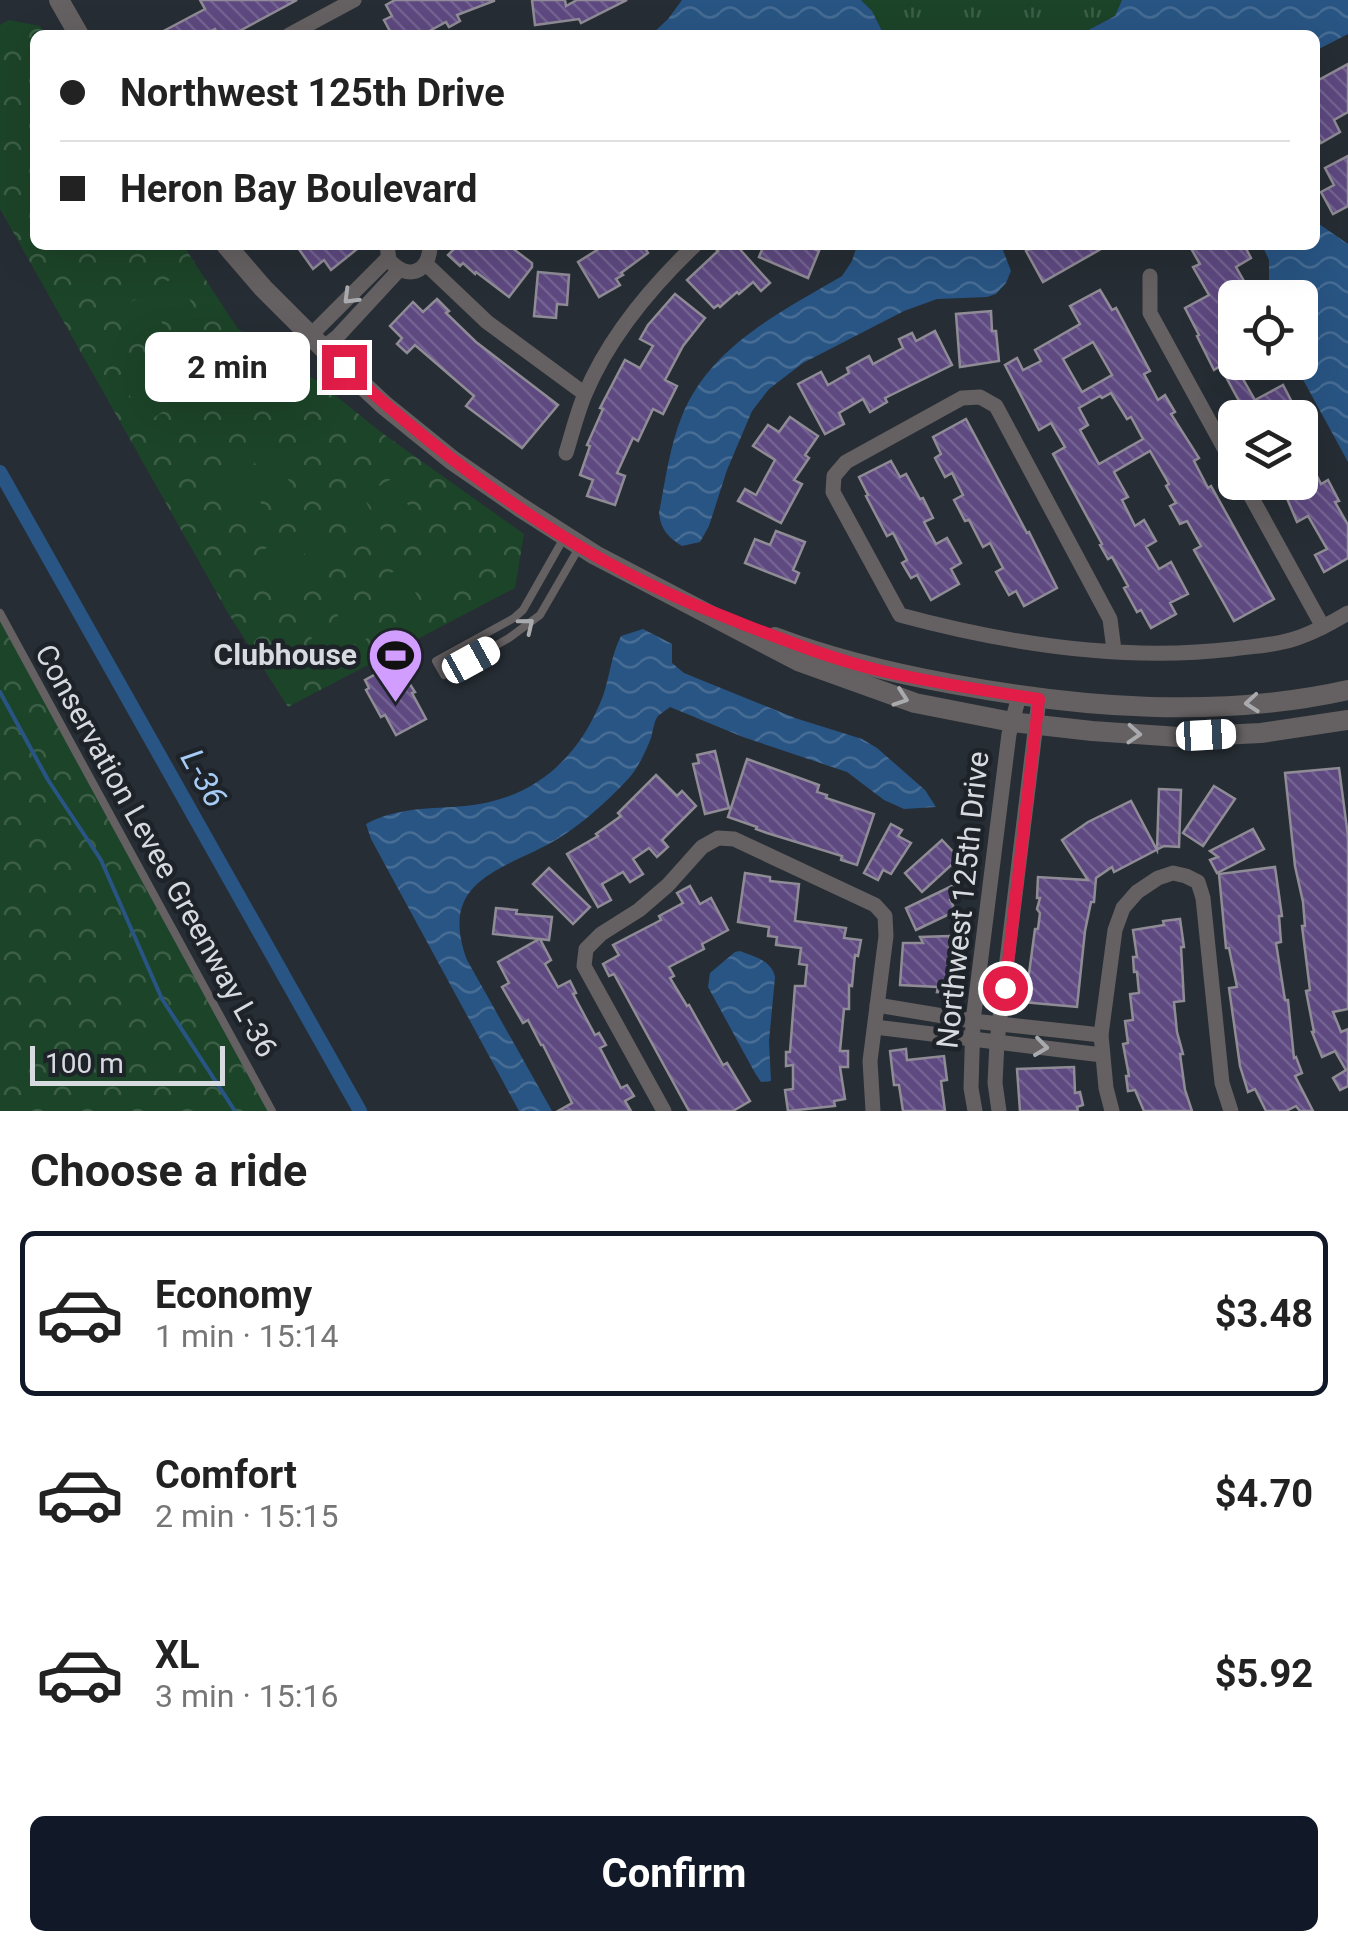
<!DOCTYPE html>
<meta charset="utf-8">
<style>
:root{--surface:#fff;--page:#f2f2f2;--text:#222;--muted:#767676;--line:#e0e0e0;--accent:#111827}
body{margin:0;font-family:Roboto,sans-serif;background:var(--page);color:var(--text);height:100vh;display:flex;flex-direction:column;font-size:38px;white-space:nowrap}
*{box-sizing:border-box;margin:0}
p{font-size:32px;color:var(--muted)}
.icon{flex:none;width:55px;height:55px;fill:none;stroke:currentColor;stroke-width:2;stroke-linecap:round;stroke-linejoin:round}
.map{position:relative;height:1111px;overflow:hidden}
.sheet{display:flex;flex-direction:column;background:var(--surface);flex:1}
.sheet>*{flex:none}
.top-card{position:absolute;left:30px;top:30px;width:1290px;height:220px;border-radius:15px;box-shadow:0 10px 40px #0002;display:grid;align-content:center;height:220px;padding:0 30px;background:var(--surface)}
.buttons{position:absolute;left:1218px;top:280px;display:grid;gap:20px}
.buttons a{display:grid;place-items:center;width:100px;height:100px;border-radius:15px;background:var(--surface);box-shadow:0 10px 40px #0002;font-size:50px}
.scale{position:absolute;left:30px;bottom:25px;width:195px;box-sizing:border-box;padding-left:10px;border:5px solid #d7dbe0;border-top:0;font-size:28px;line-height:35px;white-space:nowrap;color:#d7dbe0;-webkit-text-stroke:8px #1d2329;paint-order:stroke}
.end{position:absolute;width:45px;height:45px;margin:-22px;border:12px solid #e11d48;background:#fff;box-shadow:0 0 0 5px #fff}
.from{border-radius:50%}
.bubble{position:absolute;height:70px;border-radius:15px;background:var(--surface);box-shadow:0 10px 40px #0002;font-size:32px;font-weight:700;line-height:70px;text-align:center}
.car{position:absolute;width:30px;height:60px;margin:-30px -15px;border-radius:12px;box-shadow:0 0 8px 2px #0007;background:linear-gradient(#fff 24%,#345 0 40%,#fff 0 76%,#345 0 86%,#fff 0)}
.top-card b{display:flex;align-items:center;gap:35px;height:95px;font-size:38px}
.top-card b+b{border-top:2px solid var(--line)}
.top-card i{width:25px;height:25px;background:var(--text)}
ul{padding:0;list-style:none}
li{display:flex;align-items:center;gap:30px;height:165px;margin:0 20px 15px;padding:0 10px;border:5px solid transparent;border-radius:15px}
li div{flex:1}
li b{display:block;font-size:38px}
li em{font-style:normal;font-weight:700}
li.active{border-color:var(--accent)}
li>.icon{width:90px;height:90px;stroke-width:1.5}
h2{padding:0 30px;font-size:45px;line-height:120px}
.button{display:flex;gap:20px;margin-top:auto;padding:20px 30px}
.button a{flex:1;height:115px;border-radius:15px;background:var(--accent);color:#fff;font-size:40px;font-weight:700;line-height:115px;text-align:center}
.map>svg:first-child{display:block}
</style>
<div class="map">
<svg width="1348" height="1111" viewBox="0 0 1348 1111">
<defs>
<pattern id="grass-tufts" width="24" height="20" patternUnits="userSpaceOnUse" patternTransform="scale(2.5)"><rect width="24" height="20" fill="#1c4428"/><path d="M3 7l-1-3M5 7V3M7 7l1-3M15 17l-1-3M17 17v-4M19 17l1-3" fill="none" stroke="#3c5e47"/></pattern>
<pattern id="park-crowns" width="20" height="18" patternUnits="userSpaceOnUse" patternTransform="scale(2.5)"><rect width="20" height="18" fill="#1c4428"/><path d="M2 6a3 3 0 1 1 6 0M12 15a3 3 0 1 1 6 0" fill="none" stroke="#3c5e47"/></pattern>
<pattern id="water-waves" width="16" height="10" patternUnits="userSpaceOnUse" patternTransform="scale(2.5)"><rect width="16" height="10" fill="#295584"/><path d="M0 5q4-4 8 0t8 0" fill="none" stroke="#476d95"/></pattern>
<pattern id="building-back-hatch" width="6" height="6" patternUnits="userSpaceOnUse" patternTransform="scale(2.5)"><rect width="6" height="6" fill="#5e4980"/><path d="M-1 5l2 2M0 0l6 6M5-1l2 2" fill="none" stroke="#746392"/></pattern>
</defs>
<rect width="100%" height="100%" fill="#262d34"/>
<!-- grass -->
<path fill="url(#grass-tufts)" d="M861,0H1122L1115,16L1079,35H884L872,11Z"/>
<!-- park -->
<g fill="url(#park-crowns)">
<path d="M9,20L40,26L46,35H35V245H183L238,329L320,383L382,433L524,534L515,588L288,707L228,613L0,209V25Z"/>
<path d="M0,613L272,1111H0Z"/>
</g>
<!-- pitch -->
<g fill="#1c4428">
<path d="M177,276L199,317L180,327L158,287Z"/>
<path d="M146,294L168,334L150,344L127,304Z"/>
<path d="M141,361L168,408L146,423L118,376Z"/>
<path d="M272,450L294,490L276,500L253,460Z"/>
<path d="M241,467L263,507L245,517L222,477Z"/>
<path d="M393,478L415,518L396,529L374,489Z"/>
<path d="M362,495L384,535L365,545L343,505Z"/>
<path d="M312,522L334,562L315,573L293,533Z"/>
<path d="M281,540L304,580L285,590L263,550Z"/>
<path d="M433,551L455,591L436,601L414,561Z"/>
<path d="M401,567L424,608L405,618L383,578Z"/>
<path d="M351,595L373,635L355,645L332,605Z"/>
<path d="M321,612L343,652L325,663L303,622Z"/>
</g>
<!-- water -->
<g fill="url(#water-waves)">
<path d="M682,0H861L872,11L884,35H651L668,19Z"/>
<path d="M1122,0H1348V34L1315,51V35H1079L1115,16Z"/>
<path d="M1315,217L1319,224L1348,244V462L1294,363L1300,362V298L1269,297V260L1262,245H1315Z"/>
<path d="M857,245H1001L1011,271L1006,283L996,294L987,297L937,299L904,311L803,363L769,389L752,411L727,470L709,526L700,542L682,546C668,537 661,530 659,513C665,482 670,445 682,416C710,346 781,312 842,276L852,261Z"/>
<path d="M643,629L672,644V663L684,673L795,718L862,739L877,748L925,790L936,807L904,809L884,800L847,772L743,737L670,707C669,708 659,715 658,716C654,721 653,731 651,738C646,751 638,768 629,778C611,798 582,824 559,838C507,870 436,877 467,960L552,1111H519L371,839L366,824C397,807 431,809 465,806C534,799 578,760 603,696C610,676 611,655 621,636Z"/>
<path d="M740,951C755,957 771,960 775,977L769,1041L771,1081L761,1082L755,1073L708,987L710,973L735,952Z"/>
</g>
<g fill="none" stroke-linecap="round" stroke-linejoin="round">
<!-- stream -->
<path stroke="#295584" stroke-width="4" d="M0,692L48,780L101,860L162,999L235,1111"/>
<!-- canal -->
<path stroke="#295584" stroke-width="14" d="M0,472L360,1111"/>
</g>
<!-- building -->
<g fill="url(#building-back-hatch)" stroke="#8f8c96" stroke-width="2.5" fill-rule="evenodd">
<path d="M200,0H297L232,35H218L215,29L203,35H156L205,9Z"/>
<path d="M395,0H494V1L457,15L460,21L449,27L446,22L422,35H392L384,20L392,16L386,5Z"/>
<path d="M532,0H565L566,6L577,0H627L581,23L579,19L535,25Z"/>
<path d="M1348,64V112L1334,120L1340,132L1321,143L1315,132V82Z"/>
<path d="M1348,156V206L1333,214L1321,192L1334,185L1325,168Z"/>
<path d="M296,245H362L331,270L324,260L313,269Z"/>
<path d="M458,245H508L532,263V267L509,297L476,272L475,274L463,263L460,266L448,255Z"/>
<path d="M605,245H643L648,253L621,273L623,275L616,279L620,285L599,297L578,262Z"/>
<path d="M712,245H736L770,283L761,291L753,282L739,294L737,292L720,307L718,305L714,308L687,280L718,251Z"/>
<path d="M764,245H804L819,251L808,278L759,257Z"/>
<path d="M1037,245H1108L1043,282L1026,251Z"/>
<path d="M1189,245H1244L1251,258L1236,267L1249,290L1235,298V308L1229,311L1235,323V362H1249L1254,373L1243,379L1255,400L1283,385L1295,408L1277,418H1241L1234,404L1239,401L1220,366L1214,370L1197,336L1199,335L1185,308L1209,295L1193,267L1200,264Z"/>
<path d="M538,272L569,275L567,305L557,304L556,318L534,316Z"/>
<path d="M1100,290L1112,310L1116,308L1150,371L1144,374L1158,400L1165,395L1175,412L1171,414L1199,458L1194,461L1208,488L1211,486L1274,599L1234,621L1194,550L1201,546L1187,521L1180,524L1170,506L1176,503L1166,486L1169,484L1150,451L1114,472L1128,497L1122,500L1135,526L1144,520L1156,541L1146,547L1159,569L1171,562L1188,594L1170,603L1176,614L1151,628L1141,610L1137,612L1124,588L1128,586L1112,557L1108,559L1100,545L1102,544L1053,454L1065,447L1051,423L1039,430L1005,365L1017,358L1023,370L1041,361L1035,350L1080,324L1070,306ZM1093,342L1112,375L1082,392L1063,359ZM1111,393L1127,419L1131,417L1143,439L1099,464L1080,430L1088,425L1079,408L1100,396L1102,398Z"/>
<path d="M675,294L705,318L683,346L665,380L677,386L663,414L653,409L638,441L633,438L617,473L625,476L615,505L587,496L593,480L580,475L590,446L587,445L603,409L600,408L625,360L640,368L653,346L640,339L648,325Z"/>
<path d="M437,299L449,311L446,313L476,342L558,405L522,448L466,406L474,396L415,345L407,353L397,344L402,338L390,326L413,302L423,312Z"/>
<path d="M991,311L992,331H996L999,361L960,367L956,314Z"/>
<path d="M935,331L952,365L885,398L887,402L870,412L863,399L839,413L844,424L825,434L798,384L821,372L828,385L849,373L847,368L869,356L873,364L903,348L899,339L912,333L916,341Z"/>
<path d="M790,417L818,436L805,455L809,458L794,480L802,484L781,523L738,501L745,489L756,495L775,460L753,446L768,425L779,432Z"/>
<path d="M966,419L1027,533L1029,532L1057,588L1024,606L1016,591L1009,595L996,572L1003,568L990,543L983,547L969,520L965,521L954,500L963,495L952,473L945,477L935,458L941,454L933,437Z"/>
<path d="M1300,426L1315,454L1308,458L1321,484L1328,480L1339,501L1335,502L1348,525V558L1324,572L1315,555L1327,549L1308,516L1297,522L1280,482H1300Z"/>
<path d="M891,461L900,477L906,474L920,499L923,498L933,518L924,522L936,544L947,538L961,563L951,569L959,584L931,600L917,575L911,578L902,563L907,560L893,533L887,536L866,496L868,495L859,477Z"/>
<path d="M776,531L805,542L793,570L799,573L795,583L745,563L755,539L770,545Z"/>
<path d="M396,663L415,692L412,693L426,719L396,735L385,715L381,717L366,690L369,688L365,680Z"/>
<path d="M715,751L729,808L705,814L693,764L699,763L697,755Z"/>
<path d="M747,759L819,785L817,792L827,795L826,798L874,814L857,865L841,860L842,856L767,833L756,829L757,827L728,817Z"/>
<path d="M1339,768L1348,836V1009L1333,1012L1341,1032L1348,1029V1086L1340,1090L1333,1078L1346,1070L1335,1051L1322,1057L1312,1032H1314L1306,991L1310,990L1302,926H1305L1303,902L1295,866L1285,773Z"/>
<path d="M656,775L677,796L682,791L696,806L662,840L668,847L657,857L649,848L633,859L643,874L630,882L623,872L602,884L611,900L598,907L567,854L598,836L596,834L621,816L618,813Z"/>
<path d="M1214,786L1235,799L1203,846L1183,833Z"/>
<path d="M1159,789L1181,790L1179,847L1164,846L1114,872L1112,867L1096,878L1094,902H1091L1085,931L1077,1007L1023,1002L1025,981H1028L1035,929H1038L1040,913L1037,909L1040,898H1037L1038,877L1088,880L1062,840L1088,822L1131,801L1157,850Z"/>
<path d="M891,824L902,830L898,836L911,843L891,874L883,870L878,880L864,873Z"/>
<path d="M1253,829L1264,849L1217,873L1210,860L1218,857L1210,851Z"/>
<path d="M942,840L959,858L922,892L905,873Z"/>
<path d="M1275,867L1282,916H1279L1281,942L1276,943L1285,1000H1288L1294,1058L1296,1057L1302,1073L1295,1076L1313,1111H1300L1296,1106L1286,1111H1266L1255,1089L1248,1092L1240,1066L1229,988L1237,987L1229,948H1226L1219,874Z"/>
<path d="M549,868L590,907L573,924L533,884Z"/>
<path d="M745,873L770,877V881L799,884L795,921L846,928L844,938L861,940L858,956L855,955L852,986L849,985V1009H844L840,1051H848V1067H840L845,1099L834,1101L835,1106L788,1111L785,1090L793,1089V1065L786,1066V1052H790L795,986H805L807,965L799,964L801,948L776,945L777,937L768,936L769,927L738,922Z"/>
<path d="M954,885L959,896L950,900L956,911L916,930L906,908Z"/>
<path d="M690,886L700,904L711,898L728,930L702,944L704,949L669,967L674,976L670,978L687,1006L689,1005L723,1065L727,1063L750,1101L733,1111H689L614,974L609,976L603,964L619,955L613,945L661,920L659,916L683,903L677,893Z"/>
<path d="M496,908L517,910L516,914L552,917L549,940L540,939L551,960L545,964L558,987L570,981L576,993L573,994L595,1035L599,1033L606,1045L600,1048L621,1088L627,1085L634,1096L625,1101L631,1111H558L572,1103L543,1045H541L528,1020L523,1023L502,987L509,983L498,962L539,939L493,934Z"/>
<path d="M1180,919L1184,947H1181L1184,1001L1174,1002L1177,1032L1183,1054H1180L1185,1090L1192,1111H1144L1135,1090L1128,1091L1126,1076H1129L1123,1044L1128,1043L1125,1021L1133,1020L1130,994L1139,993L1137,972H1134L1133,957H1137L1133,930L1164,925L1163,921Z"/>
<path d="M949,936L950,966L955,967L954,993L937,992L938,987L900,985L903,943H923L920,937Z"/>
<path d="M906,1049L907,1060L944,1056L947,1080L941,1081L945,1111H903L899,1085H894L890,1051Z"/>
<path d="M1074,1067L1075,1093L1080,1092L1083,1105L1077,1107L1078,1111H1020L1017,1069Z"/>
</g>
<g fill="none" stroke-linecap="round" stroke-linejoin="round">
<!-- service -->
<g stroke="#656061" stroke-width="8">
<path d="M565,536L523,610L514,618L436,661L444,675L509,638L540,615L580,546"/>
<path d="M0,613L272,1111"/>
</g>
<!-- minor -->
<g stroke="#656061" stroke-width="15">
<path d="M289,35L354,0"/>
<path d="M387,245L389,260C407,281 430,273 430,245"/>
<path d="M426,264L487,322L585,394"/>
<path d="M1150,276V313L1235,468"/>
<path d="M311,335L388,258"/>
<path d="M323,348L338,336L399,270"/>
<path d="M566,453C572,434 577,413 585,394C609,337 651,287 695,245"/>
<path d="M1243,482L1323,627"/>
<path d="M1114,650L1110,619L996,406L980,397L962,398L846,462L834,476L833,492L900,615C1007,644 1121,662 1233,649C1255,646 1279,645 1300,637C1317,631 1333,622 1348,613"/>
<path d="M877,1005L973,1021L1101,1035"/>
<path d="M875,1027L1102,1055"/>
<path d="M664,1111L584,966L586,949L601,934L639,910L668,885L702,847L718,838L734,839L875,905L885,916L886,936L870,1061L873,1111"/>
<path d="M975,1111L971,1088L973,1021L1009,734L1019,696"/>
<path d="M999,1111L995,1083L997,1042L1039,699"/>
<path d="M1112,1111L1106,1088L1101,1035L1115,930L1123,908L1137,892L1158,878L1173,873L1186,876L1198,882L1203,898L1222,1083L1231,1111"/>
</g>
<!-- tertiary -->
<g stroke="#656061" stroke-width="20">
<path d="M59,0L79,35"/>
<path d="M226,245L263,288L323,348L384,405L452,460L520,507L595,555L798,661L915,703L1012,722L1092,731L1179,737L1261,733L1348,720"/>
<path d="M775,637C833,659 892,673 952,684C1082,708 1218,719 1348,690"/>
</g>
</g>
<!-- one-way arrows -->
<defs><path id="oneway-chevron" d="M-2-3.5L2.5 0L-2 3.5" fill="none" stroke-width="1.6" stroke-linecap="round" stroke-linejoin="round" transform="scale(2.5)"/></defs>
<g stroke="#a9aaad">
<use href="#oneway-chevron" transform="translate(350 297) rotate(135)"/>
<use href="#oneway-chevron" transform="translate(527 625) rotate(-39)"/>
<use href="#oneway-chevron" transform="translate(901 698) rotate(19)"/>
<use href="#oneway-chevron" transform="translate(1252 703) rotate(175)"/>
<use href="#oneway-chevron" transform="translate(1134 734) rotate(4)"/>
<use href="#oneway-chevron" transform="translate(1041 1047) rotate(7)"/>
</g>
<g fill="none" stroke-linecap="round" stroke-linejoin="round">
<!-- route -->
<path stroke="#e11d48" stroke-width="12" d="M344,367C443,458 563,549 688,602C707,610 726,617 745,625C789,642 835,660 882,671C933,683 987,691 1039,699L1005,988"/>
</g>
<!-- icons -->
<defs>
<symbol id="stadium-pin" viewBox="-11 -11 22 30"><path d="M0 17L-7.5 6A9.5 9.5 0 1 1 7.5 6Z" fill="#d19dfe" stroke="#1d2329"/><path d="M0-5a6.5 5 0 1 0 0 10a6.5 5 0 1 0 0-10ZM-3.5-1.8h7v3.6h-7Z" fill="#111"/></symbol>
</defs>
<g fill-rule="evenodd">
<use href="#stadium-pin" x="364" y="624" width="63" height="86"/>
</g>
<g text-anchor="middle" stroke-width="9" stroke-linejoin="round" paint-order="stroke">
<!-- poi labels -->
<g font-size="30" font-weight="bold" fill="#d7dbe0" stroke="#1d2329" text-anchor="end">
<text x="357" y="665">Clubhouse</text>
</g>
<!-- street labels -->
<g font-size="30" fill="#d7dbe0" stroke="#1d2329">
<text transform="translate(156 851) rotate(61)" y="10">Conservation Levee Greenway L-36</text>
<text transform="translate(963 900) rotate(-84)" y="10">Northwest 125th Drive</text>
</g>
<!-- water labels -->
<g font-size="32" font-style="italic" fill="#a6ccf6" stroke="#1d2329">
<text transform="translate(204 778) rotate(61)" y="11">L-36</text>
</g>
</g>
</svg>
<div class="buttons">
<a><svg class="icon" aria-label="locate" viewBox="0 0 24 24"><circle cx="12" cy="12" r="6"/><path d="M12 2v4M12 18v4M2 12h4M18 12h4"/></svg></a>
<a><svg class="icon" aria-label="layers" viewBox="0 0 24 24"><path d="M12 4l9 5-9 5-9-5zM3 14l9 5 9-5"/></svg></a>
</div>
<div class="scale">100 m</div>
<i class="end from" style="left:1005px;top:988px"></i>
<i class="end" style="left:344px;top:367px"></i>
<div class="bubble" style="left:145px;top:332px;width:165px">2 min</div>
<i class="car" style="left:471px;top:660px;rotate:61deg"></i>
<i class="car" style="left:1206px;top:735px;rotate:87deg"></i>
<div class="top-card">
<b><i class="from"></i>Northwest 125th Drive</b>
<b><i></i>Heron Bay Boulevard</b>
</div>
</div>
<section class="sheet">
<h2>Choose a ride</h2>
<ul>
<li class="active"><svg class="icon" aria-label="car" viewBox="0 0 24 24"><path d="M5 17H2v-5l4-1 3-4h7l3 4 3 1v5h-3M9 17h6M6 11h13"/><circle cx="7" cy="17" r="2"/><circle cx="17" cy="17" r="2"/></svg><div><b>Economy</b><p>1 min · 15:14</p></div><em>$3.48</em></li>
<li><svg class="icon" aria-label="car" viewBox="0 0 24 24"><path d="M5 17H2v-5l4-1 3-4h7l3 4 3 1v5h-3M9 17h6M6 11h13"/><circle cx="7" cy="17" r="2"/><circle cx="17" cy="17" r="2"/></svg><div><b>Comfort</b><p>2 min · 15:15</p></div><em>$4.70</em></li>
<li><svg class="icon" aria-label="car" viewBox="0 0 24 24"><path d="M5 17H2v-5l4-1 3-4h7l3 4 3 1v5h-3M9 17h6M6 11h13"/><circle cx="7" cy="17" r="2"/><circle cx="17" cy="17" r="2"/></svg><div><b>XL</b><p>3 min · 15:16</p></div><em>$5.92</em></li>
</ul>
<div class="button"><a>Confirm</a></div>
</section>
